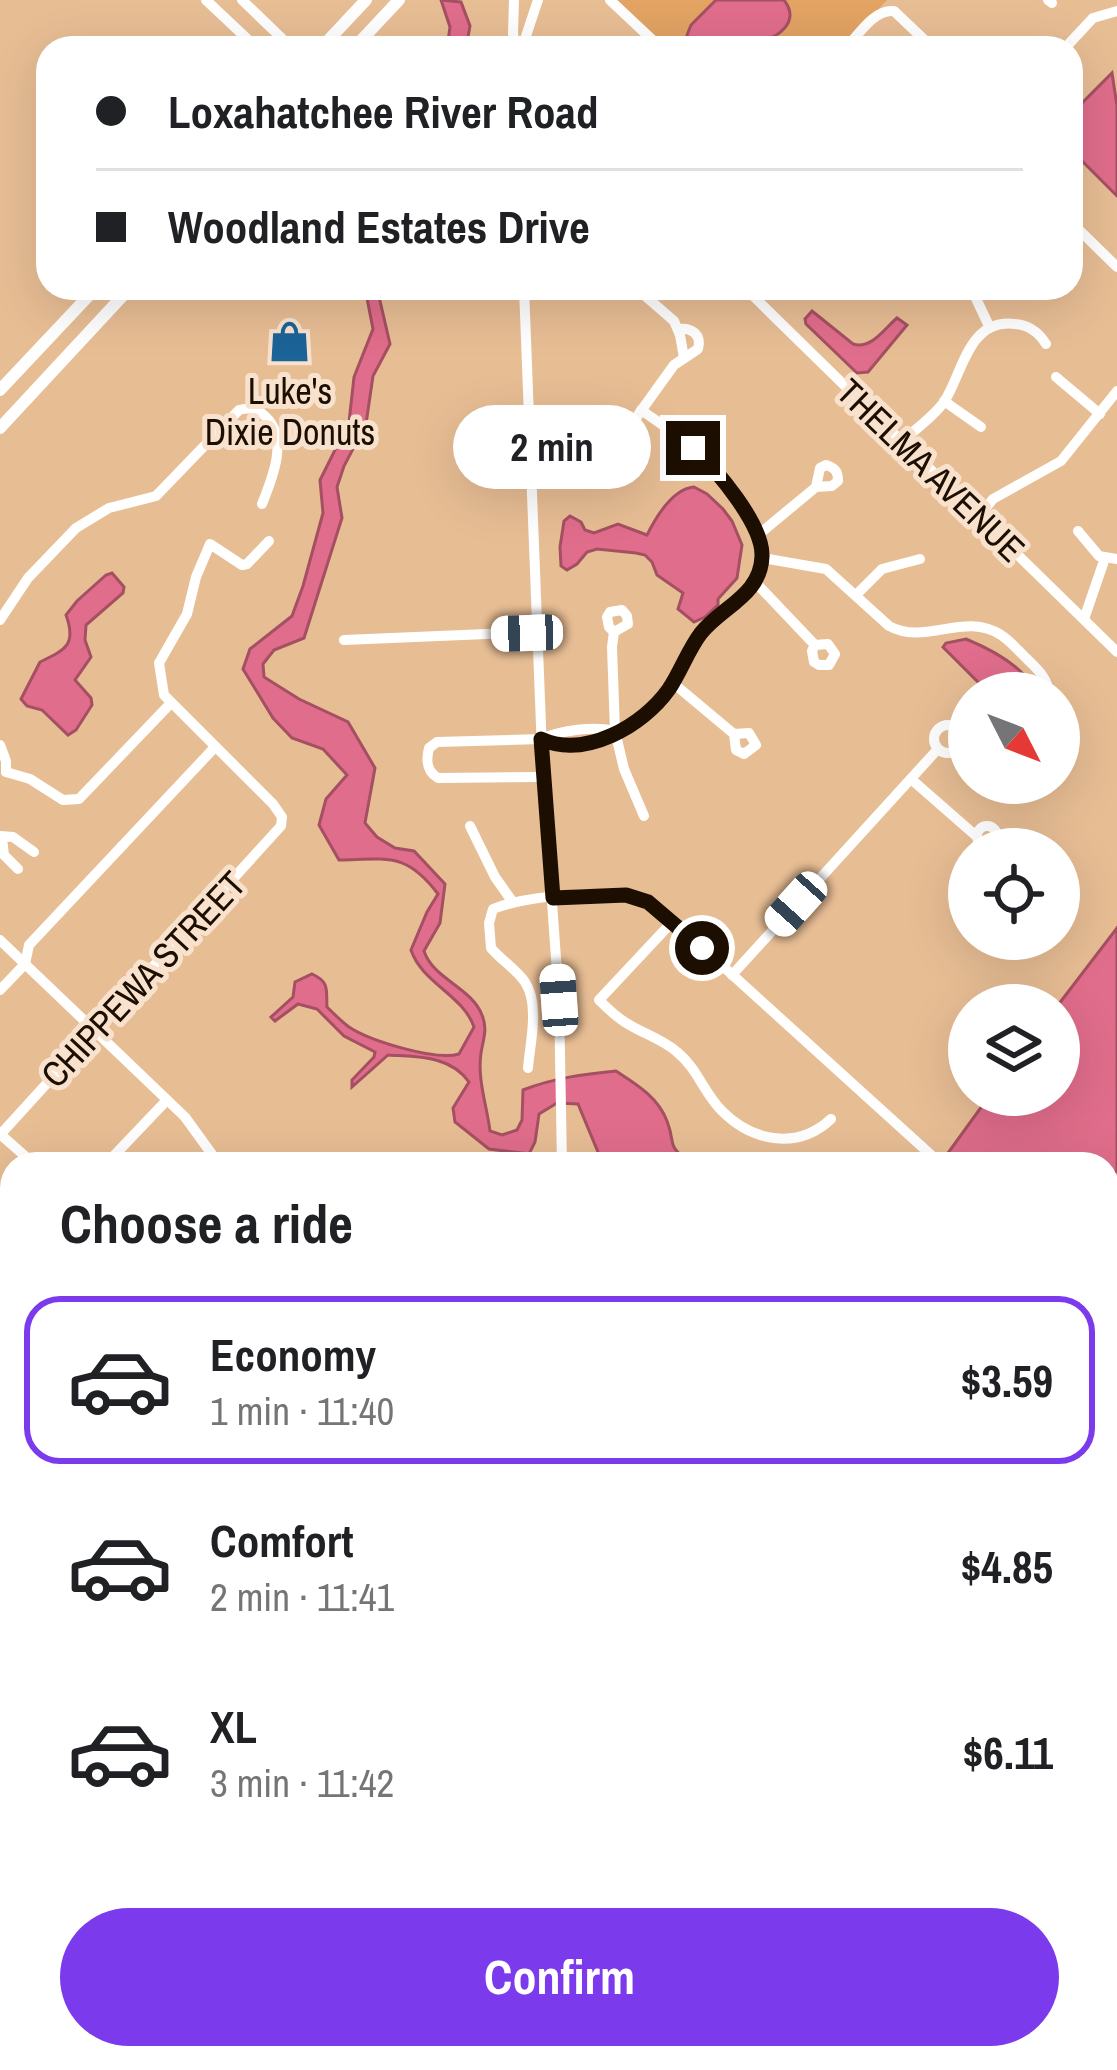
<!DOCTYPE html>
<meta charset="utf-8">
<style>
:root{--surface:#fff;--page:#f6f6f6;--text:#202124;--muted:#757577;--line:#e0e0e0;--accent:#7c3aed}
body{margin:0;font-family:"Archivo Narrow",sans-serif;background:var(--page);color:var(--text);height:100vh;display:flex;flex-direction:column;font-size:45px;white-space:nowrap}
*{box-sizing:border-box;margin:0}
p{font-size:39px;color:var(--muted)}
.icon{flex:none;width:66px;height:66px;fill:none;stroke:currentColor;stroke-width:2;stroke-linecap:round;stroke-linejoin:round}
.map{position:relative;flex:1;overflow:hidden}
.sheet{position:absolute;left:0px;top:1152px;width:1119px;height:918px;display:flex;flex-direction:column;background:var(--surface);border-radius:36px 36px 0 0;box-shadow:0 12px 48px #0002}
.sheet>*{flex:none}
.hud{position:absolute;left:36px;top:36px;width:1047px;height:264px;border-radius:36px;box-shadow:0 12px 48px #0002;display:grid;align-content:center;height:264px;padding:0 60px;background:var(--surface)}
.needle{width:78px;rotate:132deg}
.controls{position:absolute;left:948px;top:672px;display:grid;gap:24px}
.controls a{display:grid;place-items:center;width:132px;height:132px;border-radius:50%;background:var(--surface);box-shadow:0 12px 48px #0002;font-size:60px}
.end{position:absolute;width:54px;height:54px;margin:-27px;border:15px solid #1c0e01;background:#fff;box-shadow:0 0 0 6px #fff}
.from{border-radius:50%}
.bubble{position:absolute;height:84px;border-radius:42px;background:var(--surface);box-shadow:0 12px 48px #0002;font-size:39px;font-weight:700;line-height:84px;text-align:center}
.car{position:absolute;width:36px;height:72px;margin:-36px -18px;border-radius:15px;box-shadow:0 0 9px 3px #0007;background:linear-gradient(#fff 24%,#345 0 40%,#fff 0 76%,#345 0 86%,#fff 0)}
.hud b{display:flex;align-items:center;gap:42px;height:114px;font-size:45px}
.hud b+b{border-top:3px solid var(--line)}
.hud i{width:30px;height:30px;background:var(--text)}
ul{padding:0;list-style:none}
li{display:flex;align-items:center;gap:36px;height:168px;margin:0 24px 18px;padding:0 36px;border:6px solid transparent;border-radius:36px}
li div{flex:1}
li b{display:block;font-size:45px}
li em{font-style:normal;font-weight:700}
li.selected{border-color:var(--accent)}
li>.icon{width:108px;height:108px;stroke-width:1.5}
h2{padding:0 60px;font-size:54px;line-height:144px}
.action{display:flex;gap:24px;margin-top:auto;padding:24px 60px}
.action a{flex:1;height:138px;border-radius:72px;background:var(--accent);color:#fff;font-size:48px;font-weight:700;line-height:138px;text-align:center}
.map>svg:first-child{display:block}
</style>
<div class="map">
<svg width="1117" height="2070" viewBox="0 0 1117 2070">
<rect width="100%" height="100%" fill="#e7bd94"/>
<!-- green -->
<path fill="#e2a363" d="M616,0H887L842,48H667Z"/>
<!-- water -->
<g fill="#e06d8b" stroke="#a55062" stroke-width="3">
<path d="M441,0L461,2L470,26L466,48H447L450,27Z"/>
<path d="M716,0H784C801,22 778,37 759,43L756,48H695L687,35L691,25Z"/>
<path d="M1112,73L1117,106V196L1071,150V114Z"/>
<path d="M365,288H377L390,344L373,376L366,424L344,466L337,487L342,518L304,638L274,650L263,664L264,677L299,699L348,722L375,768L365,823L377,837L395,848L414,851L445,884L440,923L424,951C433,979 471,987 482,1015C488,1029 483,1040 481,1053C477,1079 487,1106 490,1131L502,1135L517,1130L522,1120L523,1090C553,1078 585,1074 616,1071C636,1084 658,1097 667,1121C677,1147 664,1141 690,1164H603L578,1104L557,1103L539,1114L535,1142L529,1154L489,1149L455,1122L453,1108L469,1082C450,1055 417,1057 388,1055L352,1087V1080L374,1057L375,1052L344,1036L317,1009L298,1004L275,1021L271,1017L293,997L295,982L312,974C330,982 326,990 327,1007C334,1014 341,1021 349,1027C370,1041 436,1061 459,1054L474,1027C463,995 422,983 411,950L427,912L438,894C406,852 388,859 339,860L319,825L326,799L347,775L323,749L292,738L273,718L243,669L250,649L292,616L303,586L323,513L320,480L349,422L354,377L373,329Z"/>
<path d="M812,311L853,344C871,350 884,329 897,318L907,325L868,372L857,373L806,324L805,319Z"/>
<path d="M694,487L707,494L723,509L732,521L742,545L737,578L718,599V605L705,617L694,622L678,609L683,593L657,575L652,562L645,555L636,553L597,549L587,552L577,564L567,570L561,566L560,547L564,521L570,516L581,522L585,530L594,533L618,524L647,535C656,517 672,489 694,487Z"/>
<path d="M112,573L124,587L123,593L86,625L85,640L91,657L75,680L91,698L92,705L76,730L68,735L42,710L27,706L21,699L40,662C65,650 77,645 66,615L77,601L106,575Z"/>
<path d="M966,639C990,649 1018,663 1032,685L1029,693H989L943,647L946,643Z"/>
<path d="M1117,928V1171L1107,1181V1164H940L990,1095H1059L1058,1005Z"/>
<path d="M319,2058H674L663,2070H325Z"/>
</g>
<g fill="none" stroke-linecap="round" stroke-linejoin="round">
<!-- minor -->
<g stroke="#fff" stroke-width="10">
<path d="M206,0L257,48"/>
<path d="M242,0L292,48"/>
<path d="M514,0L513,33L515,48"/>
<path d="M610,0L661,48"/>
<path d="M1048,0L1052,3"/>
<path d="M522,48L538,0"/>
<path d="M846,48C859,34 874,9 894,11L933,48"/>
<path d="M1065,48L1093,18L1117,11"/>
<path d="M1071,222L1117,267"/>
<path d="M524,288L543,777L559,1000L562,1164"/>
<path d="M636,288L674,321L680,335L684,358"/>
<path d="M745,288L1117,652"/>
<path d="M971,288L990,328"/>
<path d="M1056,377L1100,414"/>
<path d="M944,401L981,427"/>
<path d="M902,441C916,429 933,417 944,402C963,373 968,318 1015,324C1029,325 1039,333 1046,344"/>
<path d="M613,467L638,415L674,365L698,349C702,335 692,327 678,329"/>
<path d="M979,516L993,499L1061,461L1117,391"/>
<path d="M1078,531L1099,556L1117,559"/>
<path d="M758,535L816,487L820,468L826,465C835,468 838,471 838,481L832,486L816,487"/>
<path d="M762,558L826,569L889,626C925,646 965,611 1001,635C1009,640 1016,648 1023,655C1035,667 1047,676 1049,693"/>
<path d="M755,582L815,645L812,651L814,662L819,665H829L835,654L828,644L815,645"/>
<path d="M856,595L882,569L920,559"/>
<path d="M1084,619L1105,558"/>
<path d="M0,620L28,578L76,528L109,508L156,496L239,410C251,407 257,408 266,417C289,439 272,479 262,504"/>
<path d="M614,632L609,627L607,617L610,612L622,610L627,616L628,624L614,632L612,647L615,731L624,769L644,816"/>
<path d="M344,640L537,632"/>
<path d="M673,683L734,734L736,750L744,754L756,745L749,733L734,734"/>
<circle cx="948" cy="739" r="14"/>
<path d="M541,739C543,739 556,746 558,746C596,752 648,719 669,689C681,672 687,650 701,633C724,604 768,591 761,547C759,531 749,519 740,506C728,488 716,470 701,455C683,438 661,424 641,410"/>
<path d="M0,745L6,761V772"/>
<path d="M6,772L30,779L63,800L79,799L171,703"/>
<path d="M543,777L438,778C426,771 426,760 429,748L437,742L541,739C562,730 593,726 615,731"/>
<path d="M911,779L975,835"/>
<circle cx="987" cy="836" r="10"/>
<path d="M470,826L495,877L512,901"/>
<path d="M0,836L13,837L34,852"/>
<path d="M2,838L4,855L18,869"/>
<path d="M673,921L599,1000C608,1009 617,1018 628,1024C644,1034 662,1039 677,1052C697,1068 704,1093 722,1111C753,1142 798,1150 831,1119"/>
<path d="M0,940L185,1117L219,1164"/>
<path d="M732,975L937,750"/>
<path d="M0,990L25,964L29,945L215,747"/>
<path d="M528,1068C530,1043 540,1005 525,982C516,969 501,960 491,948L489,923L493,909C523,896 611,888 642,900C653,904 663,914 673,921L941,1164"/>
<path d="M0,1134L34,1164"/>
<path d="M0,1135L281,826L282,817L273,804L164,695L159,663L187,614L196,577L210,544L242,565L247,564L269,541"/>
<path d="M106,1164L167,1100"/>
<path d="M1107,1335L1117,1324"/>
<path d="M1107,1536L1117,1525"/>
<path d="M0,1568L12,1579"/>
<path d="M1107,1656L1117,1665"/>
<path d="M1107,1726L1117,1715"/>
<path d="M0,1890L12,1877"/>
<path d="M1107,1904L1117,1907"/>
<path d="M96,2058L106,2070"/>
<path d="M242,2058L249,2070"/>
<path d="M871,2058L917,2070"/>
<path d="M1002,2070L1005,2058"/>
</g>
<!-- major -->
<g stroke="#fff" stroke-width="12">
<path d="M321,48L366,0"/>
<path d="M354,48L399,0"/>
<path d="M0,390L96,288"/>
<path d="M0,428L130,288"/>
</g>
</g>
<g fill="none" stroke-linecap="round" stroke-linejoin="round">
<!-- route -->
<path stroke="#1c0e01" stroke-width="15" d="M693,448C716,469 763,524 762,556C761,595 723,606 701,633C688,650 681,671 669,689C643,726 585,759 541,739L553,898L626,895L648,902L702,948"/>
</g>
<!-- icons -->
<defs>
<symbol id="shop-bare" viewBox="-9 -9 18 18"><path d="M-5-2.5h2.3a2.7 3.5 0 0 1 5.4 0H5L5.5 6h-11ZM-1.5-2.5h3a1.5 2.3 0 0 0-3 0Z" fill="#1c6397" stroke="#f8e2ce" stroke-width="2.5" paint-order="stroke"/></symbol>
</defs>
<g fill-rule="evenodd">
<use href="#shop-bare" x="260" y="312" width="59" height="59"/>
</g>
<g text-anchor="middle" stroke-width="10" stroke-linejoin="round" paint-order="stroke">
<!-- poi labels -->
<g font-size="36" fill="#1c0e01" stroke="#f8e2ce">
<text x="290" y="404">Luke's<tspan x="290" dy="41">Dixie Donuts</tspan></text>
</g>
<!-- street labels -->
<g font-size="36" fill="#1c0e01" stroke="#f8e2ce">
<text transform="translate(931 470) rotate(44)" y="13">THELMA AVENUE</text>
<text transform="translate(143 979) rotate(-47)" y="13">CHIPPEWA STREET</text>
</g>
</g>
</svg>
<div class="controls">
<a><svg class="needle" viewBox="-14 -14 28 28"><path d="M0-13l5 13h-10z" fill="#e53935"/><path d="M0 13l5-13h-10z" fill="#757577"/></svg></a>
<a><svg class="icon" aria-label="locate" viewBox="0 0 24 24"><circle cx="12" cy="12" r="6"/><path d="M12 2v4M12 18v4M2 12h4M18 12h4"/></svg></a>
<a><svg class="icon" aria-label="layers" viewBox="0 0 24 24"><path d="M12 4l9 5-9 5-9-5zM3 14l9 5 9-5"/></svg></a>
</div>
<i class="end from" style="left:702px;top:948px"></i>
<i class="end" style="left:693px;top:448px"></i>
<div class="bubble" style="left:453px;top:405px;width:198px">2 min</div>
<i class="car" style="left:527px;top:633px;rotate:268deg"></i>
<i class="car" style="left:796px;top:904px;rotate:222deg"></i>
<i class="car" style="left:559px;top:1000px;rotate:356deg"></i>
<div class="hud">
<b><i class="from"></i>Loxahatchee River Road</b>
<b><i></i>Woodland Estates Drive</b>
</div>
<section class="sheet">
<h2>Choose a ride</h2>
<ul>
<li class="selected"><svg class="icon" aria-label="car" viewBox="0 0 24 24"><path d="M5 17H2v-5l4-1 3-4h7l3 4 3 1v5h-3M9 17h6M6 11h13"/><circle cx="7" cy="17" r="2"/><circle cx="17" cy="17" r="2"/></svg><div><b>Economy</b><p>1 min · 11:40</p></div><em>$3.59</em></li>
<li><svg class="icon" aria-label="car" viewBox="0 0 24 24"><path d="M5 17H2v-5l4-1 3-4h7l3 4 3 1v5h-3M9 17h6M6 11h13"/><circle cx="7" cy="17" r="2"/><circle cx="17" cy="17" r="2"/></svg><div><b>Comfort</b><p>2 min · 11:41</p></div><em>$4.85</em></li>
<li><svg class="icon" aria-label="car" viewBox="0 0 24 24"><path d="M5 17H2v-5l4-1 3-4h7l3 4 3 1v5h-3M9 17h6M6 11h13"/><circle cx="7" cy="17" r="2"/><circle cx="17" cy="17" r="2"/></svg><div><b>XL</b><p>3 min · 11:42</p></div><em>$6.11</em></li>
</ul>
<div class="action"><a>Confirm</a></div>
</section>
</div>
